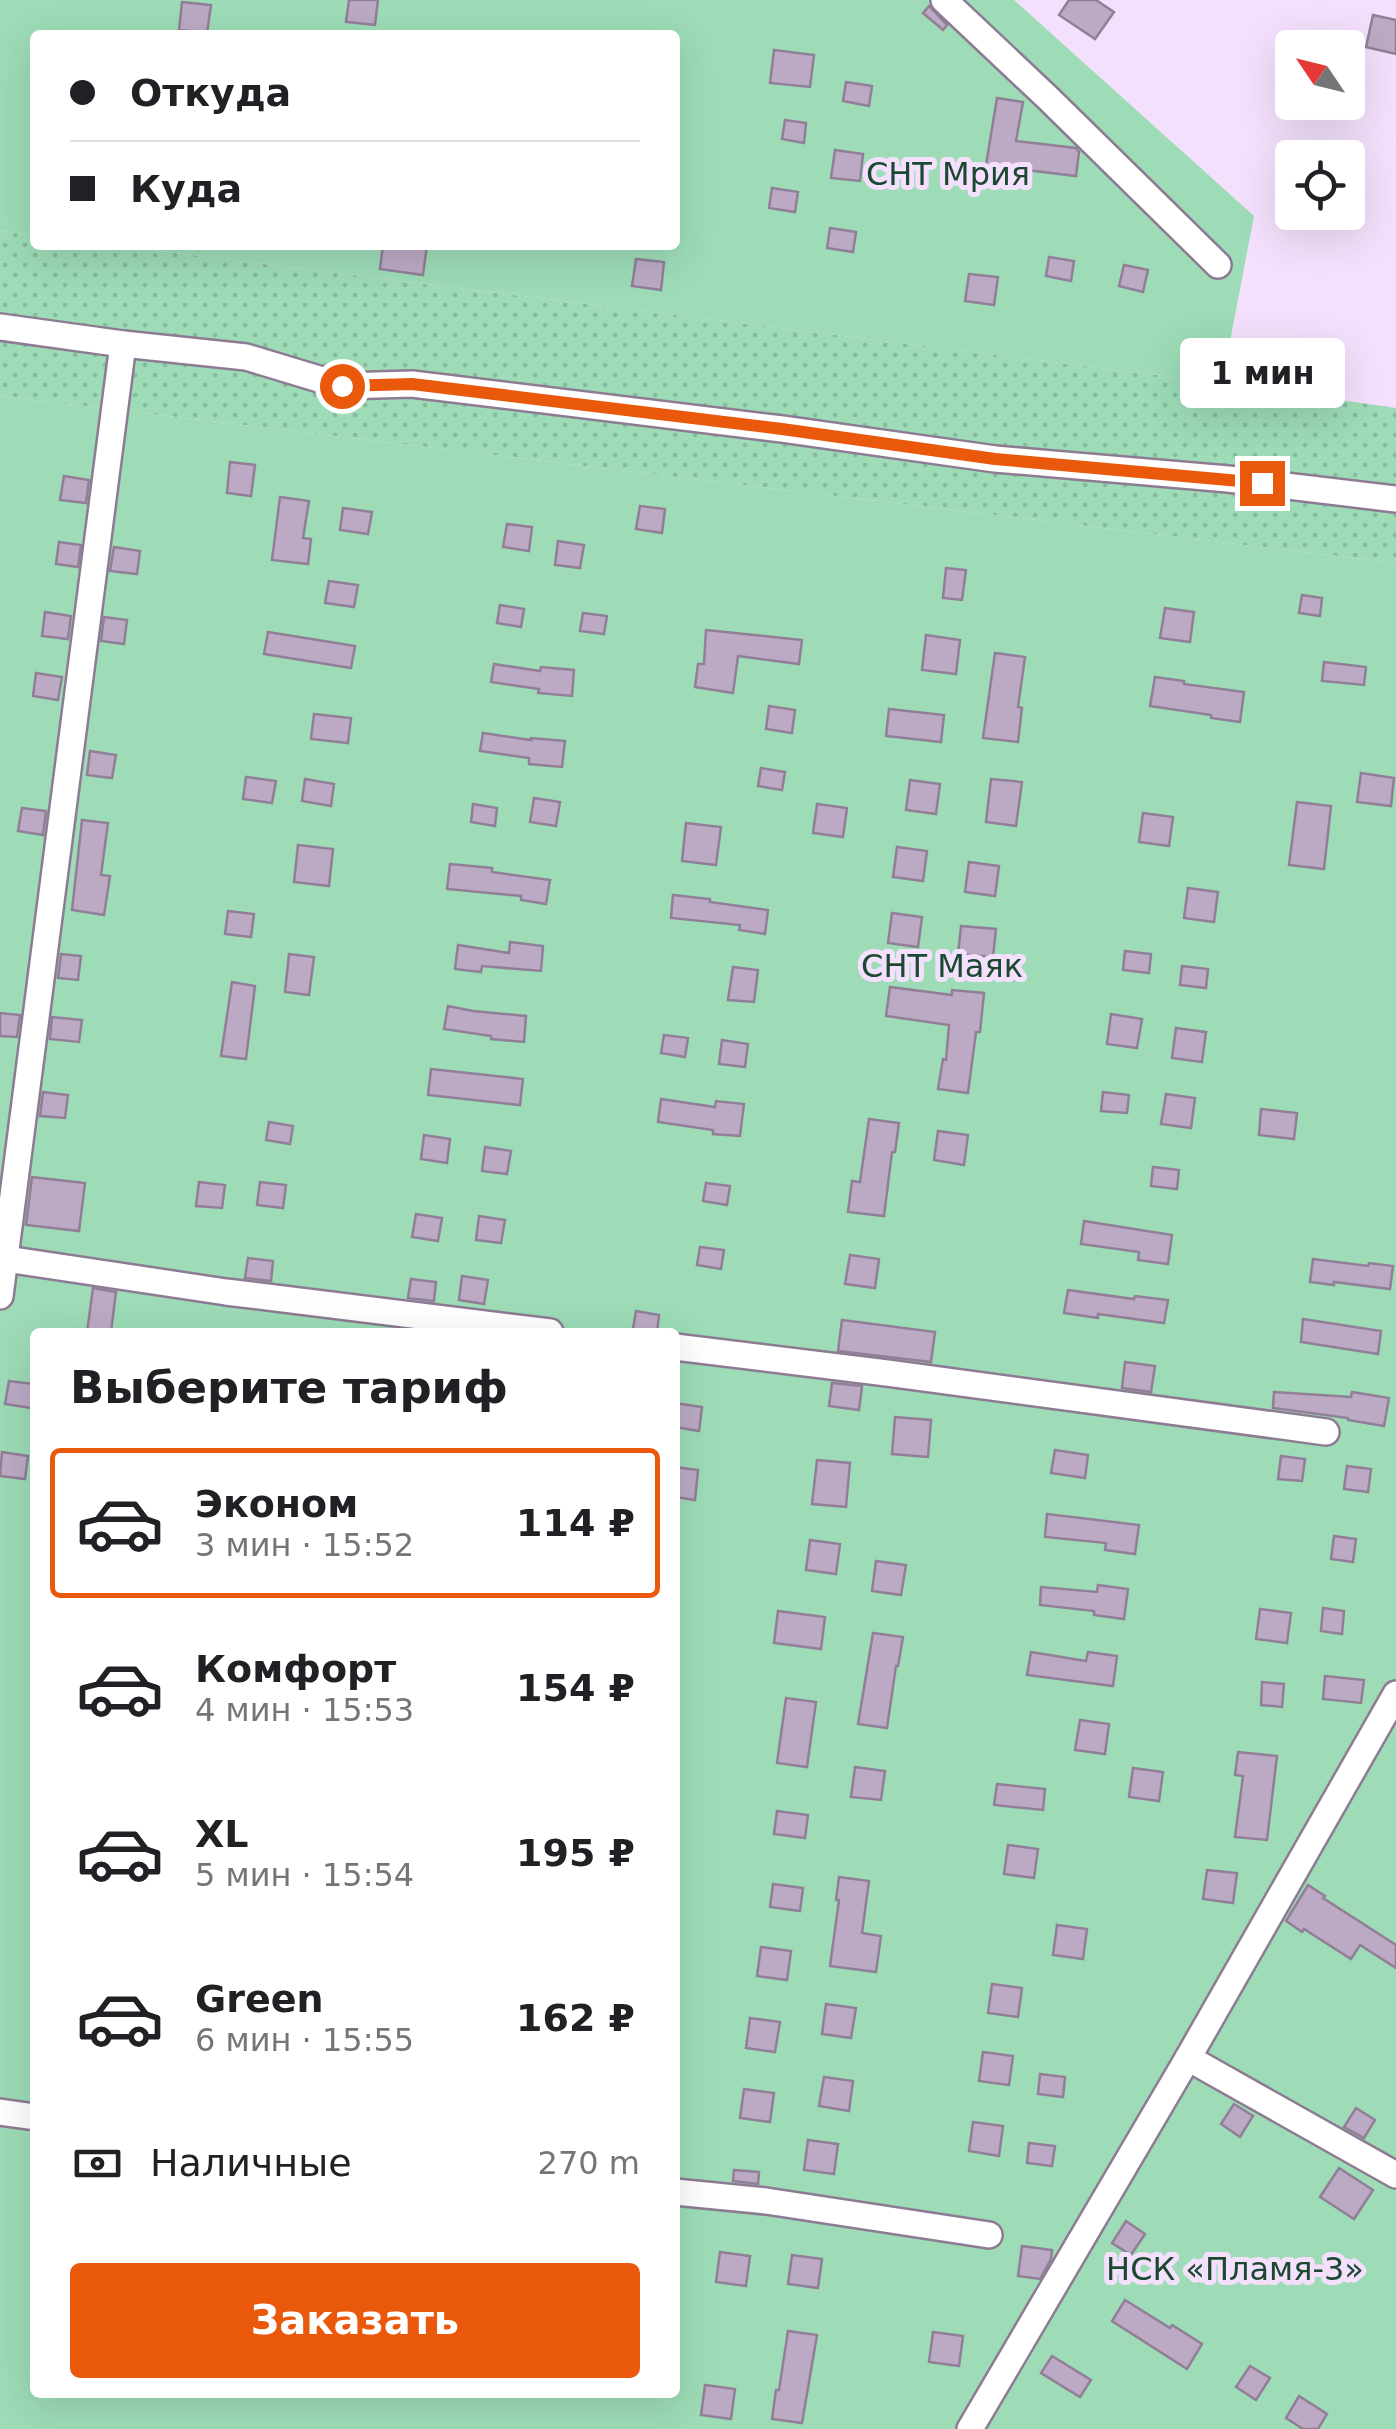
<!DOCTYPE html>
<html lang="ru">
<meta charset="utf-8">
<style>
:root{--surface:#fff;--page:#f2f2f2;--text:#202124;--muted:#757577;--line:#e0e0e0;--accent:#ea580c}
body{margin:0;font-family:"DejaVu Sans",sans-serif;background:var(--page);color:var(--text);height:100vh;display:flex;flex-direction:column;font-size:38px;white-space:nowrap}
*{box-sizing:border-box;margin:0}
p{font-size:32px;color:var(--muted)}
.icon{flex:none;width:55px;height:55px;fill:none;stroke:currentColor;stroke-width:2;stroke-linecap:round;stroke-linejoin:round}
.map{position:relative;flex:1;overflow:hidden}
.sheet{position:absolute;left:30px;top:1328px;width:650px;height:1070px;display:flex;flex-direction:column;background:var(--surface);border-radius:10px;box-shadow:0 10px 40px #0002}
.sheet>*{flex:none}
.hud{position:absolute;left:30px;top:30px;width:650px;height:220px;border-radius:10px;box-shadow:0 10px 40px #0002;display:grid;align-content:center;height:220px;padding:0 40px;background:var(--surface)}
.needle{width:65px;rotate:305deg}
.tools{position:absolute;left:1275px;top:30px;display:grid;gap:20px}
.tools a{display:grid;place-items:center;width:90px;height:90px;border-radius:10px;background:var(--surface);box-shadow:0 10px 40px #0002;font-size:50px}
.end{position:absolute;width:45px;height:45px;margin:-22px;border:12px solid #ea580c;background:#fff;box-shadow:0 0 0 5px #fff}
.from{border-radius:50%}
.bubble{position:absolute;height:70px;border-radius:10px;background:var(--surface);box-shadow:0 10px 40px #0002;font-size:32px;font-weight:700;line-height:70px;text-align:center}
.hud b{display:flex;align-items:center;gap:35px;height:95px;font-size:38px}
.hud b+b{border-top:2px solid var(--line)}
.hud i{width:25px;height:25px;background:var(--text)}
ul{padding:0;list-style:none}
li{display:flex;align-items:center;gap:30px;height:150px;margin:0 20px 15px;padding:0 20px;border:5px solid transparent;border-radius:10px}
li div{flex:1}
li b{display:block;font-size:38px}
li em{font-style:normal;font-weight:700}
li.on{border-color:var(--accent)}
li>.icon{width:90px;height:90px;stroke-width:1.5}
h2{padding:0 40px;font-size:45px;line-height:120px}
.pay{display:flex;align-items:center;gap:25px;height:110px;padding:0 40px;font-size:38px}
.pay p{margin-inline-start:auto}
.primary-button{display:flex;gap:20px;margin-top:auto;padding:20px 40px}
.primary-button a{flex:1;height:115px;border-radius:10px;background:var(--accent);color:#fff;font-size:40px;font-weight:700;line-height:115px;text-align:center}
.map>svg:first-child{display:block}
</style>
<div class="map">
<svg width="1396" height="2429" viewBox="0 0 1396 2429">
<defs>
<pattern id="grass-dots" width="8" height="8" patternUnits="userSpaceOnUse" patternTransform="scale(2.5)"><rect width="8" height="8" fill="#9ddcb7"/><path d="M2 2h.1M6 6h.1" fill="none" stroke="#86bc9d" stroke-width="1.8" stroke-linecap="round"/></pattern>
</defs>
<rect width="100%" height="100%" fill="#f4e0fc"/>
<!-- grass -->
<path fill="url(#grass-dots)" d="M0,231L35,235V245H112L1222,383L1396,408V563L0,396Z"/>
<!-- garden -->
<g fill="#9ddcb7" fill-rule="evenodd">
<path d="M0,0H1014L1254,216L1222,383L112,245H675V35H35V235L0,231Z"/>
<path d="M0,396L1396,563V2429H0ZM35,1332H675V2392H35Z"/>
</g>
<!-- building -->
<g fill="#bcaac4" stroke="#917f98" stroke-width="2.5">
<path d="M349,0H378L375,25L346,22Z"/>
<path d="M1069,0H1096L1114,12L1095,39L1059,15Z"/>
<path d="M182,2L211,5L207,33L179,30Z"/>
<path d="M929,6L947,25L943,30L923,13Z"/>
<path d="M1373,15L1396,20V54L1366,47Z"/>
<path d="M774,50L814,55L810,87L770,83Z"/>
<path d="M846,82L872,86L869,106L843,101Z"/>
<path d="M997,98L1023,102L1016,141L1076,148L1079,152L1076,176L986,165Z"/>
<path d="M785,120L806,123L804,143L782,139Z"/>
<path d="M835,150L863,154L860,181L831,178Z"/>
<path d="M772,188L798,192L795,212L769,208Z"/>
<path d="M830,228L856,232L853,252L827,248Z"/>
<path d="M383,245H427L423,275L380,269Z"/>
<path d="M1049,257L1074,261L1071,281L1046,276Z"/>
<path d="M636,259L664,262L661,290L632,286Z"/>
<path d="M1124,265L1148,270L1143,292L1119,286Z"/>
<path d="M969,274L998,277L994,305L965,301Z"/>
<path d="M230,462L255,465L251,496L227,493Z"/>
<path d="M64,476L89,480L86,503L60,500Z"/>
<path d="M280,497L309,501L303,538L311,539L308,564L272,560Z"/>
<path d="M640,506L665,509L662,533L636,529Z"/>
<path d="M343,508L372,512L368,534L340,530Z"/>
<path d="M507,524L532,527L529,551L503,547Z"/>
<path d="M558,541L584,545L580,568L555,565Z"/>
<path d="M59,542L81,545L78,567L56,564Z"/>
<path d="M114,547L140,551L137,574L110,571Z"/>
<path d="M946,568L966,570L962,600L943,598Z"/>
<path d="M329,581L358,585L354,607L325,603Z"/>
<path d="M1302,595L1322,598L1320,616L1299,613Z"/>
<path d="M500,605L524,609L521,627L497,623Z"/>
<path d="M1165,608L1194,612L1190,642L1160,638Z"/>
<path d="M45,612L71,616L68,639L42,636Z"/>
<path d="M583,613L607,616L604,634L580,631Z"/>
<path d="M104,617L127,620L124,644L101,641Z"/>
<path d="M706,630L802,640L799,664L738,656L733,693L695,687L698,664H704Z"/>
<path d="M268,632L355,646L351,668L264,654Z"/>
<path d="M926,635L960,640L956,674L922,670Z"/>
<path d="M995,653L1025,657L1018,707L1022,708L1018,742L983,738Z"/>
<path d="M1324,662L1366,667L1364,685L1322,681Z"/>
<path d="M494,664L540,671L541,667L574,670L572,696L538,693L539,689L491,682Z"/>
<path d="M36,673L62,677L58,700L33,696Z"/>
<path d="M1155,677L1184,681V684L1244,692L1240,722L1211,718V715L1150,706Z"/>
<path d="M769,706L795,710L792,733L766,729Z"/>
<path d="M889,709L944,715L941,742L886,736Z"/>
<path d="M314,714L351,718L348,743L311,739Z"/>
<path d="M483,733L531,740V738L565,741L562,767L529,764V758L480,751Z"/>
<path d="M90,751L116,755L112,778L87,775Z"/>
<path d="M761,768L785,772L782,790L758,786Z"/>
<path d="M1361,773L1394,778L1391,806L1357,802Z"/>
<path d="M246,777L276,781L272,803L243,799Z"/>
<path d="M305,779L334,784L331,806L302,801Z"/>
<path d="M991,779L1022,782L1016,826L986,822Z"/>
<path d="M910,780L940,784L936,814L906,810Z"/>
<path d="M534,798L560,802L556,826L530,822Z"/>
<path d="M1297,802L1331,806L1324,869L1289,865Z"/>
<path d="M473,804L497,808L495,826L471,822Z"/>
<path d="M817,804L847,808L843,837L813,833Z"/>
<path d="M22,808L46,811L43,835L18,831Z"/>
<path d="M1143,813L1173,817L1169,846L1139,842Z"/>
<path d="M82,820L108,823L101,875L110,876L104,915L72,910Z"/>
<path d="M686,823L721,827L716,865L682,861Z"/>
<path d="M298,845L333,849L329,886L294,882Z"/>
<path d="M897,847L927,851L923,881L893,877Z"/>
<path d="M969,862L999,866L995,896L965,892Z"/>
<path d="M450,864L492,868V872L550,880L546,904L521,900V896L447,889Z"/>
<path d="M1188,888L1218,892L1214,922L1184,918Z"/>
<path d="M673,895L710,899V902L768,910L765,934L739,930L740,925L671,918Z"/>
<path d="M228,911L254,914L251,937L225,934Z"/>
<path d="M892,913L922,917L918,947L888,943Z"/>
<path d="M961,926L996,929L993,957L958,954Z"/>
<path d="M510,942L543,946L541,971L482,966L481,972L455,969L458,945L509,953Z"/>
<path d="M1125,951L1151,954L1149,973L1123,970Z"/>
<path d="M61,954L81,956L78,980L58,978Z"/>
<path d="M289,954L314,957L309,995L285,992Z"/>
<path d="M1182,966L1208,969L1206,988L1180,985Z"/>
<path d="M733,967L758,970L754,1002L728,1000Z"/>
<path d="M232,982L255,986L246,1059L221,1056Z"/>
<path d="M890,987L952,995V990L984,993L980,1032H976L968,1093L938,1089L943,1059L946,1060L949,1025L886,1016Z"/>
<path d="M448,1006L473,1011L526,1016L524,1042L491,1039V1036L444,1029Z"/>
<path d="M0,1013L20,1015L17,1037L0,1036Z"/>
<path d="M1111,1014L1142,1019L1137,1048L1107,1044Z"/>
<path d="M52,1017L82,1020L79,1042L50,1039Z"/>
<path d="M1176,1028L1206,1032L1202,1062L1172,1058Z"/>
<path d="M664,1035L688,1038L685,1057L661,1053Z"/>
<path d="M722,1040L748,1044L745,1067L719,1064Z"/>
<path d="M431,1069L523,1079L520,1105L428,1095Z"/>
<path d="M43,1092L68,1095L65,1118L40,1116Z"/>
<path d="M1103,1092L1129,1095L1127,1113L1101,1111Z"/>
<path d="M1166,1094L1195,1098L1191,1128L1161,1124Z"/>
<path d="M661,1099L715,1107L716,1101L744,1104L740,1136L713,1134V1130L658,1122Z"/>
<path d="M1261,1109L1297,1113L1294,1139L1259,1135Z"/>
<path d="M869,1119L899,1123L895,1152H892L884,1216L848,1212L852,1181L860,1182Z"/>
<path d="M269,1122L293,1126L290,1144L266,1140Z"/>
<path d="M938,1131L968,1135L964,1165L934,1160Z"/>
<path d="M424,1135L450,1139L447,1163L421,1159Z"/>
<path d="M485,1147L511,1151L507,1174L482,1171Z"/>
<path d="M1153,1167L1179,1170L1177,1189L1151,1186Z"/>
<path d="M32,1177L85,1183L79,1231L26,1225Z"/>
<path d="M199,1182L225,1185L222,1208L196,1206Z"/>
<path d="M260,1182L286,1185L283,1208L257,1205Z"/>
<path d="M706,1183L730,1186L727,1205L703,1201Z"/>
<path d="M416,1214L442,1218L438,1241L412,1237Z"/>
<path d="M479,1216L505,1220L501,1243L476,1240Z"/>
<path d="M1084,1221L1172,1235L1168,1264L1138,1260L1139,1252L1081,1244Z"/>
<path d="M700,1247L724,1250L721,1269L697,1265Z"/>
<path d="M850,1255L879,1259L875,1288L845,1284Z"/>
<path d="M248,1258L273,1261L271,1281L245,1278Z"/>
<path d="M1313,1259L1368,1266L1369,1263L1393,1266L1390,1289L1334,1282V1285L1310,1282Z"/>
<path d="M462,1276L488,1280L484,1304L459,1300Z"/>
<path d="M411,1279L436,1282L434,1301L408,1298Z"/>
<path d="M93,1288L116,1292L111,1332H87Z"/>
<path d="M1068,1290L1134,1299L1135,1296L1168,1300L1164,1323L1098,1314V1318L1064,1313Z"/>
<path d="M636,1311L659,1315L657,1332L633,1329Z"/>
<path d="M1303,1319L1381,1331L1378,1354L1301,1342Z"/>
<path d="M842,1320L935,1332L931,1362L838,1351Z"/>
<path d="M1125,1362L1155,1366L1151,1392L1122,1388Z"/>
<path d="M9,1381L34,1384L31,1408L5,1404Z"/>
<path d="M832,1383L862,1386L859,1410L829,1406Z"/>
<path d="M1274,1392L1351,1397L1352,1392L1389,1398L1384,1426L1348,1420V1418L1273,1408Z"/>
<path d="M675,1403L702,1407L699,1431L675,1427Z"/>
<path d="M895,1417L931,1420L928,1457L892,1454Z"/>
<path d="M1055,1450L1088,1455L1085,1478L1051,1473Z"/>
<path d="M2,1452L28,1456L25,1479L0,1476Z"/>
<path d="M1281,1456L1305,1459L1302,1481L1278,1479Z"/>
<path d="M817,1460L850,1463L846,1507L812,1504Z"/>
<path d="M1347,1466L1371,1469L1368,1492L1344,1489Z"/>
<path d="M675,1467L698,1470L695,1500L675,1497Z"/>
<path d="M1047,1514L1139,1525L1135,1554L1105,1550L1106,1543L1045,1537Z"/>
<path d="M1334,1536L1356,1539L1353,1562L1331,1559Z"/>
<path d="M810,1540L840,1544L836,1574L806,1570Z"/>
<path d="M876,1561L906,1565L901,1595L872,1591Z"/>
<path d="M1098,1585L1128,1589L1124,1619L1094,1615V1611L1040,1605L1041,1587L1097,1592Z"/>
<path d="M1323,1608L1344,1611L1342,1634L1321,1631Z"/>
<path d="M1260,1609L1291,1613L1287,1643L1256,1639Z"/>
<path d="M778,1611L825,1617L821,1649L774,1643Z"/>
<path d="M873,1633L903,1637L898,1666H896L887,1728L858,1724Z"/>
<path d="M1031,1652L1086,1661L1088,1652L1117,1656L1113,1686L1027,1675Z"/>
<path d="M1325,1676L1364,1680L1361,1703L1323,1699Z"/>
<path d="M1262,1682L1284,1684L1282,1707L1261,1705Z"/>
<path d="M786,1698L816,1702L807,1767L777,1763Z"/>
<path d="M1080,1720L1109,1724L1105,1754L1075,1750Z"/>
<path d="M1238,1752L1277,1756L1267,1840L1235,1837L1243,1776L1235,1775Z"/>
<path d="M855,1767L885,1771L881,1800L851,1797Z"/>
<path d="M1133,1768L1163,1772L1159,1801L1129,1797Z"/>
<path d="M997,1784L1045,1789L1043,1810L994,1805Z"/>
<path d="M777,1811L808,1815L805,1838L774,1834Z"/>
<path d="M1008,1845L1038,1849L1034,1878L1004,1874Z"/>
<path d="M1207,1870L1237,1873L1233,1903L1203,1899Z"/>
<path d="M839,1877L869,1881L862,1933L881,1936L876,1972L830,1966L839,1900H836Z"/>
<path d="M773,1884L803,1888L800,1911L770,1907Z"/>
<path d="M1308,1885L1325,1896L1323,1898L1396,1945V1968L1360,1945L1351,1959L1304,1929L1302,1932L1286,1921Z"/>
<path d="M1057,1925L1087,1929L1083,1959L1053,1955Z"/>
<path d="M761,1947L791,1951L787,1980L757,1976Z"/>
<path d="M992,1984L1022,1988L1018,2017L988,2013Z"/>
<path d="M826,2004L856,2008L851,2038L822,2034Z"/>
<path d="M750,2018L780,2022L775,2052L746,2048Z"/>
<path d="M983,2052L1013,2056L1009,2085L979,2081Z"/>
<path d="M1040,2074L1065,2077L1063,2097L1038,2094Z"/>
<path d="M824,2077L853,2081L849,2111L819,2106Z"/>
<path d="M744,2089L774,2093L770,2122L740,2118Z"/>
<path d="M1234,2104L1253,2116L1240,2137L1221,2124Z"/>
<path d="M1356,2108L1375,2120L1364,2138L1344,2127Z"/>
<path d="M973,2122L1003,2126L999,2156L969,2151Z"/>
<path d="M808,2140L838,2144L834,2174L804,2170Z"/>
<path d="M1029,2143L1055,2146L1052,2166L1027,2163Z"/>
<path d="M1339,2168L1373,2190L1354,2219L1320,2197Z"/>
<path d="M734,2170L759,2172L758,2184L733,2181Z"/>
<path d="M1126,2221L1145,2234L1131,2255L1112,2243Z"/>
<path d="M1022,2246L1052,2250L1051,2259L1040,2279L1018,2276Z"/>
<path d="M720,2252L750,2256L746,2286L716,2282Z"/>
<path d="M792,2255L822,2259L818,2288L788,2284Z"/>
<path d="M1125,2300L1170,2328L1172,2325L1202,2344L1187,2369L1112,2321Z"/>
<path d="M788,2331L817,2335L802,2423L772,2419L776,2390H779Z"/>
<path d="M933,2332L963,2336L959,2366L929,2362Z"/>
<path d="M1052,2356L1091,2380L1080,2397L1041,2373Z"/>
<path d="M1250,2366L1270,2378L1256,2400L1236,2387Z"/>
<path d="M705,2385L735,2389L731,2419L701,2415Z"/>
<path d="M1299,2396L1327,2414L1318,2429H1303L1286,2418Z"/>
</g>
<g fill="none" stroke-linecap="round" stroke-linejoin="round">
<defs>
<g id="street">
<path d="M944,0L1049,99L1218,265"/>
<path d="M0,327L123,344L246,357L342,386L412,384L782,429L995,459L1228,479L1396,499"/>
<path d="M0,1258L226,1292L550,1332"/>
<path d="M0,1296L123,344"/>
<path d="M675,1347L887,1373L1326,1432"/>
<path d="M1188,2058L1396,2175"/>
<path d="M0,2112L35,2117"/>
<path d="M675,2192L766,2201L989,2235"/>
<path d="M970,2429L1188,2058L1396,1694"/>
</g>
</defs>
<!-- street casing -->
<use href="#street" stroke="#8d7b94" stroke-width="30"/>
<!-- street -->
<use href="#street" stroke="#fff" stroke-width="25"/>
</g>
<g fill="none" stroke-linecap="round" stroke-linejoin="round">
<!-- route -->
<path stroke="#ea580c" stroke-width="12" d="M342,386L412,384L782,429L995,459L1262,483"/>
</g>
<g text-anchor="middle" stroke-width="10" stroke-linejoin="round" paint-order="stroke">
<!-- park labels -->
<g font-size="32" fill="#1b4831" stroke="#f4e0fc">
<text x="948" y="185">СНТ Мрия</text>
<text x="942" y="977">СНТ Маяк</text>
<text x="1235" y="2280">НСК «Пламя-3»</text>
</g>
</g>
</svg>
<div class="tools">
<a><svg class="needle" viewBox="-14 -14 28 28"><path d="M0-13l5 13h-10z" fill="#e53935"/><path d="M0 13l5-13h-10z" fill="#757577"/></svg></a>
<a><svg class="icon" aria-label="locate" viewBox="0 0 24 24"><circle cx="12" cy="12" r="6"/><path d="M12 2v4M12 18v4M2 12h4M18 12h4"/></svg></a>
</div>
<i class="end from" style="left:342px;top:386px"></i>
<i class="end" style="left:1262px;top:483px"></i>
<div class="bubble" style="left:1180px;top:338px;width:165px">1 мин</div>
<div class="hud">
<b><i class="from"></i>Откуда</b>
<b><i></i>Куда</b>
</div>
<section class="sheet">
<h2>Выберите тариф</h2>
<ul>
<li class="on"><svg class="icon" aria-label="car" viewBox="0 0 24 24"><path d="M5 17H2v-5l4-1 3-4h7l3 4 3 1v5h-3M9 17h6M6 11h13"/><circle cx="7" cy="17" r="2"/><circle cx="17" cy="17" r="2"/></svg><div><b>Эконом</b><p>3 мин · 15:52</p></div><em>114 ₽</em></li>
<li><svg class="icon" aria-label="car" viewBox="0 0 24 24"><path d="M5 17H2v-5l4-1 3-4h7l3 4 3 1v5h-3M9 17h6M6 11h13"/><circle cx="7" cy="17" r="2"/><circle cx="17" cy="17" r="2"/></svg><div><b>Комфорт</b><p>4 мин · 15:53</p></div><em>154 ₽</em></li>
<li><svg class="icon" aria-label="car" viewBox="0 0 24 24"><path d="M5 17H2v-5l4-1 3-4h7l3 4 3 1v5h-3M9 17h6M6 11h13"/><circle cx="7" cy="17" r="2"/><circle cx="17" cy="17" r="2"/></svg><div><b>XL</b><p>5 мин · 15:54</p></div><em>195 ₽</em></li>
<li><svg class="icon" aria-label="car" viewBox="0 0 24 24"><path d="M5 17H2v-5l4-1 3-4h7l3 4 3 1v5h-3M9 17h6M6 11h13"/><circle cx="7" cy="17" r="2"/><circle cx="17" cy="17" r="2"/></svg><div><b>Green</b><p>6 мин · 15:55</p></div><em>162 ₽</em></li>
</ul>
<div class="pay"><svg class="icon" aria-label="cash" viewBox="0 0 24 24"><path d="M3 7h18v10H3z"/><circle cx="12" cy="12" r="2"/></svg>Наличные<p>270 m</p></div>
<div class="primary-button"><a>Заказать</a></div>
</section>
</div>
